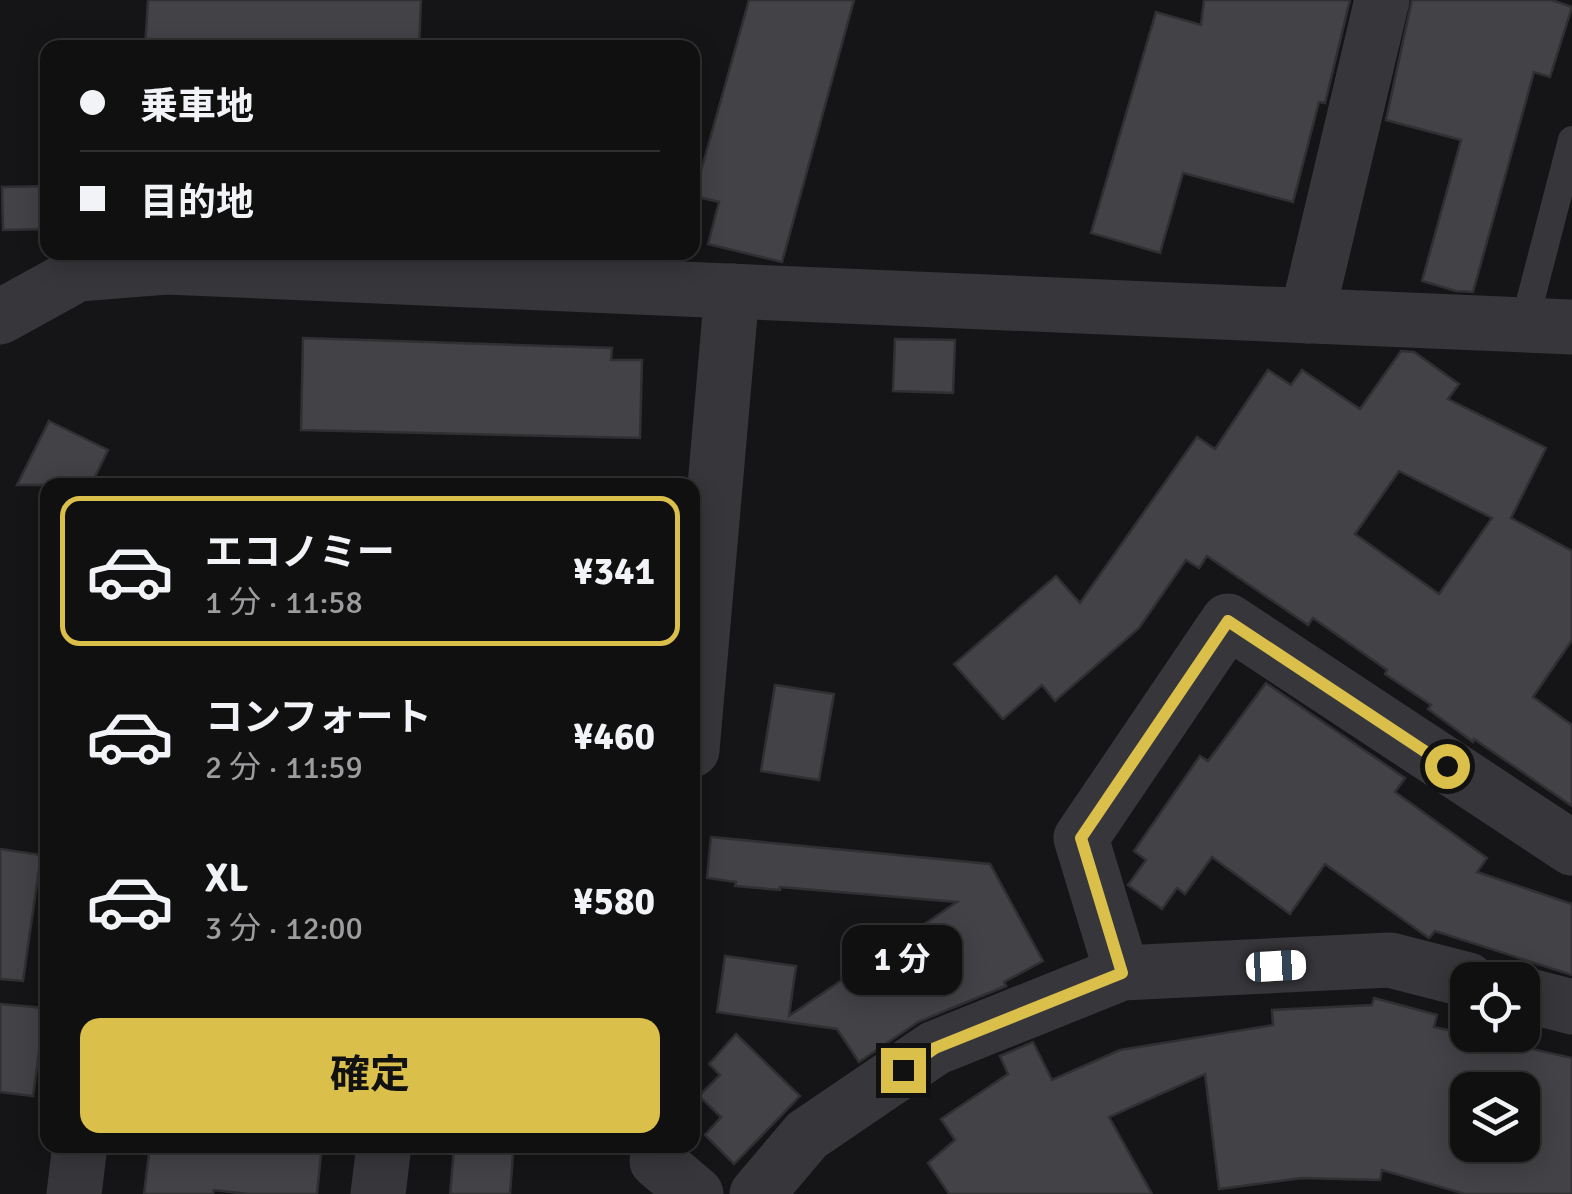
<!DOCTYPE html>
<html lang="ja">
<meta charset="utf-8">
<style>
:root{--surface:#101011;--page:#1e1e1f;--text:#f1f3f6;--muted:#9c9d9f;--line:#303031;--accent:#dabf4a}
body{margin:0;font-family:Signika,"Noto Sans JP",sans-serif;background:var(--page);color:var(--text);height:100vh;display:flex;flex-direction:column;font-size:38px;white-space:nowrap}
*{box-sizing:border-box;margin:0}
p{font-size:32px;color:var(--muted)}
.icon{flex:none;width:55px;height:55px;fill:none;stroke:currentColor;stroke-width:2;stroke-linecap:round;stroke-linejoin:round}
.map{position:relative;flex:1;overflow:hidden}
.drawer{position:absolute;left:40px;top:478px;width:660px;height:675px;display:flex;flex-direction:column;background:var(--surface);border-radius:20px;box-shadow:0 5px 25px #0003,0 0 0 2px var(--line)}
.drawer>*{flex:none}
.banner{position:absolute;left:40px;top:40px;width:660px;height:220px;border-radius:20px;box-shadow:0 5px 25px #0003,0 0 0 2px var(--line);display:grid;align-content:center;height:220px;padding:0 40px;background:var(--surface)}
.tools{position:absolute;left:1450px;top:962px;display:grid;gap:20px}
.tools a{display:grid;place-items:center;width:90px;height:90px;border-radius:20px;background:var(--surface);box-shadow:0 5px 25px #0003,0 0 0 2px var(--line);font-size:50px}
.end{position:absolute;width:45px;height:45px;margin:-22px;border:12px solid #dabf4a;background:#111;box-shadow:0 0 0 5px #111}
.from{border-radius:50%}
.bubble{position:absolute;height:70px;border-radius:20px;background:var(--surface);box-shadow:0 5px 25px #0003,0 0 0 2px var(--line);font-size:32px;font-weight:700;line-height:70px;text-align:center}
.car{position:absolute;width:30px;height:60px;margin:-30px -15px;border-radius:12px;box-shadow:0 0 8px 2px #0007;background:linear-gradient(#fff 24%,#345 0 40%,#fff 0 76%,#345 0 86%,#fff 0)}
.banner b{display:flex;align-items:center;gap:35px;height:95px;font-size:38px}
.banner b+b{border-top:2px solid var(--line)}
.banner i{width:25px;height:25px;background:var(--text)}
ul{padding:18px 0 0;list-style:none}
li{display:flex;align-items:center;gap:30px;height:150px;margin:0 20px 15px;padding:0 20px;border:5px solid transparent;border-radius:20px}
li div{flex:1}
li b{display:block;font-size:38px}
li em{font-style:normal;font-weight:700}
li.selected{border-color:var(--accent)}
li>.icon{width:90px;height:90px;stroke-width:1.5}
.action{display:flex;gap:20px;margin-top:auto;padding:20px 40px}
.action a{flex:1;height:115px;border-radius:20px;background:var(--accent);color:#111;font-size:40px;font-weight:700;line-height:115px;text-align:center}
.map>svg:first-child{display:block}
</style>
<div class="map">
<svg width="1572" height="1194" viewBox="0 0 1572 1194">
<rect width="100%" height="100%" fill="#151517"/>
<!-- building -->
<g fill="#434246" stroke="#302f32" stroke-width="2.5" fill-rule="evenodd">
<path d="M148,0H421L419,48H145Z"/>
<path d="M749,0H854L782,262L708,244L719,202L694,196Z"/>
<path d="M1204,0H1350L1325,103L1319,102L1293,202L1183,173L1160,253L1091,233L1156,12L1201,25Z"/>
<path d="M1412,0H1552L1572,7L1550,77L1534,72L1473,292L1456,291L1422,281L1461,140L1386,120Z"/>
<path d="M48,186V229L3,230L2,187Z"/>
<path d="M303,338L612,348L611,360H642L640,438L301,430Z"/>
<path d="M895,339L955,340L953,393L893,391Z"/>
<path d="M1401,351L1414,352L1459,384L1448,399L1546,448L1511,518L1572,551V640L1533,697L1572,725V806L1474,739L1473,742L1428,709L1431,705L1385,674L1387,670L1313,618L1308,625L1207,556L1199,568L1186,560L1139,628L1055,701L1042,685L1003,719L954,664L1056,576L1080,603L1197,437L1215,449L1268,370L1291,385L1302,370L1360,409ZM1399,471L1492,518L1439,594L1355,534Z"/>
<path d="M49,421L108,450L91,485H17Z"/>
<path d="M1266,683L1405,778L1395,792L1487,858L1477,872L1572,904V975L1435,931L1429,938L1325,864L1290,914L1212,857L1185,894L1177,888L1162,909L1128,885L1146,860L1134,851L1200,756L1208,761Z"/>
<path d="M775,685L834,694L819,780L761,771Z"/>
<path d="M711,837L990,864L1043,961L1004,982L1006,986L918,1022L859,1062L837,1029L717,1012L725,956L796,966L789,1016L957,902L780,887V890L735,886L736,882L707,878Z"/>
<path d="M0,849L41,855L23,981L0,979Z"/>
<path d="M1374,998L1437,1015L1434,1027L1572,1058V1194H1465L1382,1170L1380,1180L1302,1178L1219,1189L1205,1074L1109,1117L1152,1194H949L928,1163L955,1140L941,1119L1008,1074L1000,1056L1033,1042L1052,1080L1120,1050L1273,1025L1272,1010L1372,1005ZM1468,1090H1522V1145H1468Z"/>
<path d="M0,1004L45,1008L33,1096L0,1092Z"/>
<path d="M736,1034L800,1096L734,1164L705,1135L721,1117L699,1096L720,1075L709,1064Z"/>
<path d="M150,1145H322L317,1194H248L214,1190L213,1194H144Z"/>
<path d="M454,1149L513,1154L510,1194H450Z"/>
</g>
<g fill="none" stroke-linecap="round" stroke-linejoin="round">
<!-- service -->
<path stroke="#37373b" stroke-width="28" d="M1524,325L1572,140"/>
<!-- minor -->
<g stroke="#37373b" stroke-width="55">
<path d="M1307,316L1382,0"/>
<path d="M692,750L732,291"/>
<path d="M1122,973L1081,838L1228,621L1572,848"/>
<path d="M1522,994L1572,1007"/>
<path d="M659,1145L657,1161L696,1194"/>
<path d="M74,1194L80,1145"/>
<path d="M378,1194L384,1145"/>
<path d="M757,1194L807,1135L935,1048L1122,973L1390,960L1468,980"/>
</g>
<!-- tertiary -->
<path stroke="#37373b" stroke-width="55" d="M0,317L78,274L166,267L1572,327"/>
</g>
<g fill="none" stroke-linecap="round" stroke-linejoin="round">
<!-- route -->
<path stroke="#dabf4a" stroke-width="12" d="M903,1070L935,1048L1122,973L1081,838L1228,621L1447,766"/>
</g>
</svg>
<div class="tools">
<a><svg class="icon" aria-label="locate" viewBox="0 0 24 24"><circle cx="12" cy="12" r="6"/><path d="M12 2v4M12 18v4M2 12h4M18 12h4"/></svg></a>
<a><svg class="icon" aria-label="layers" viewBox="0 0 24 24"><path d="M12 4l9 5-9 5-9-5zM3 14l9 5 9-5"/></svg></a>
</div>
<i class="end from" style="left:1447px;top:766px"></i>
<i class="end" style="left:903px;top:1070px"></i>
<div class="bubble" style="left:842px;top:925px;width:120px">1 分</div>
<i class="car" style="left:1276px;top:966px;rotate:87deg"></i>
<div class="banner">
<b><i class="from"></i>乗車地</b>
<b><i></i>目的地</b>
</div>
<section class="drawer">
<ul>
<li class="selected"><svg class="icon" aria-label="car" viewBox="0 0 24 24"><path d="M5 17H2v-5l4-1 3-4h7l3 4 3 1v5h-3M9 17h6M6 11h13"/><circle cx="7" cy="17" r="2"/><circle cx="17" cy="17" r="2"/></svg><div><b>エコノミー</b><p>1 分 · 11:58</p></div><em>¥341</em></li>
<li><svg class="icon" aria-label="car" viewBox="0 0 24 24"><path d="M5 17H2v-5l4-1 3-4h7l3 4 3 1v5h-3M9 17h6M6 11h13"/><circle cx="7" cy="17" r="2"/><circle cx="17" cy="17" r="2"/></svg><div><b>コンフォート</b><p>2 分 · 11:59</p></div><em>¥460</em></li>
<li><svg class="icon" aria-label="car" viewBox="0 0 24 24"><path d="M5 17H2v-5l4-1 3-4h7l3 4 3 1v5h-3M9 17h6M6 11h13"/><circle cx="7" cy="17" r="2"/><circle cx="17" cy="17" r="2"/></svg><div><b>XL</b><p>3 分 · 12:00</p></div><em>¥580</em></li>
</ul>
<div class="action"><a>確定</a></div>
</section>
</div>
